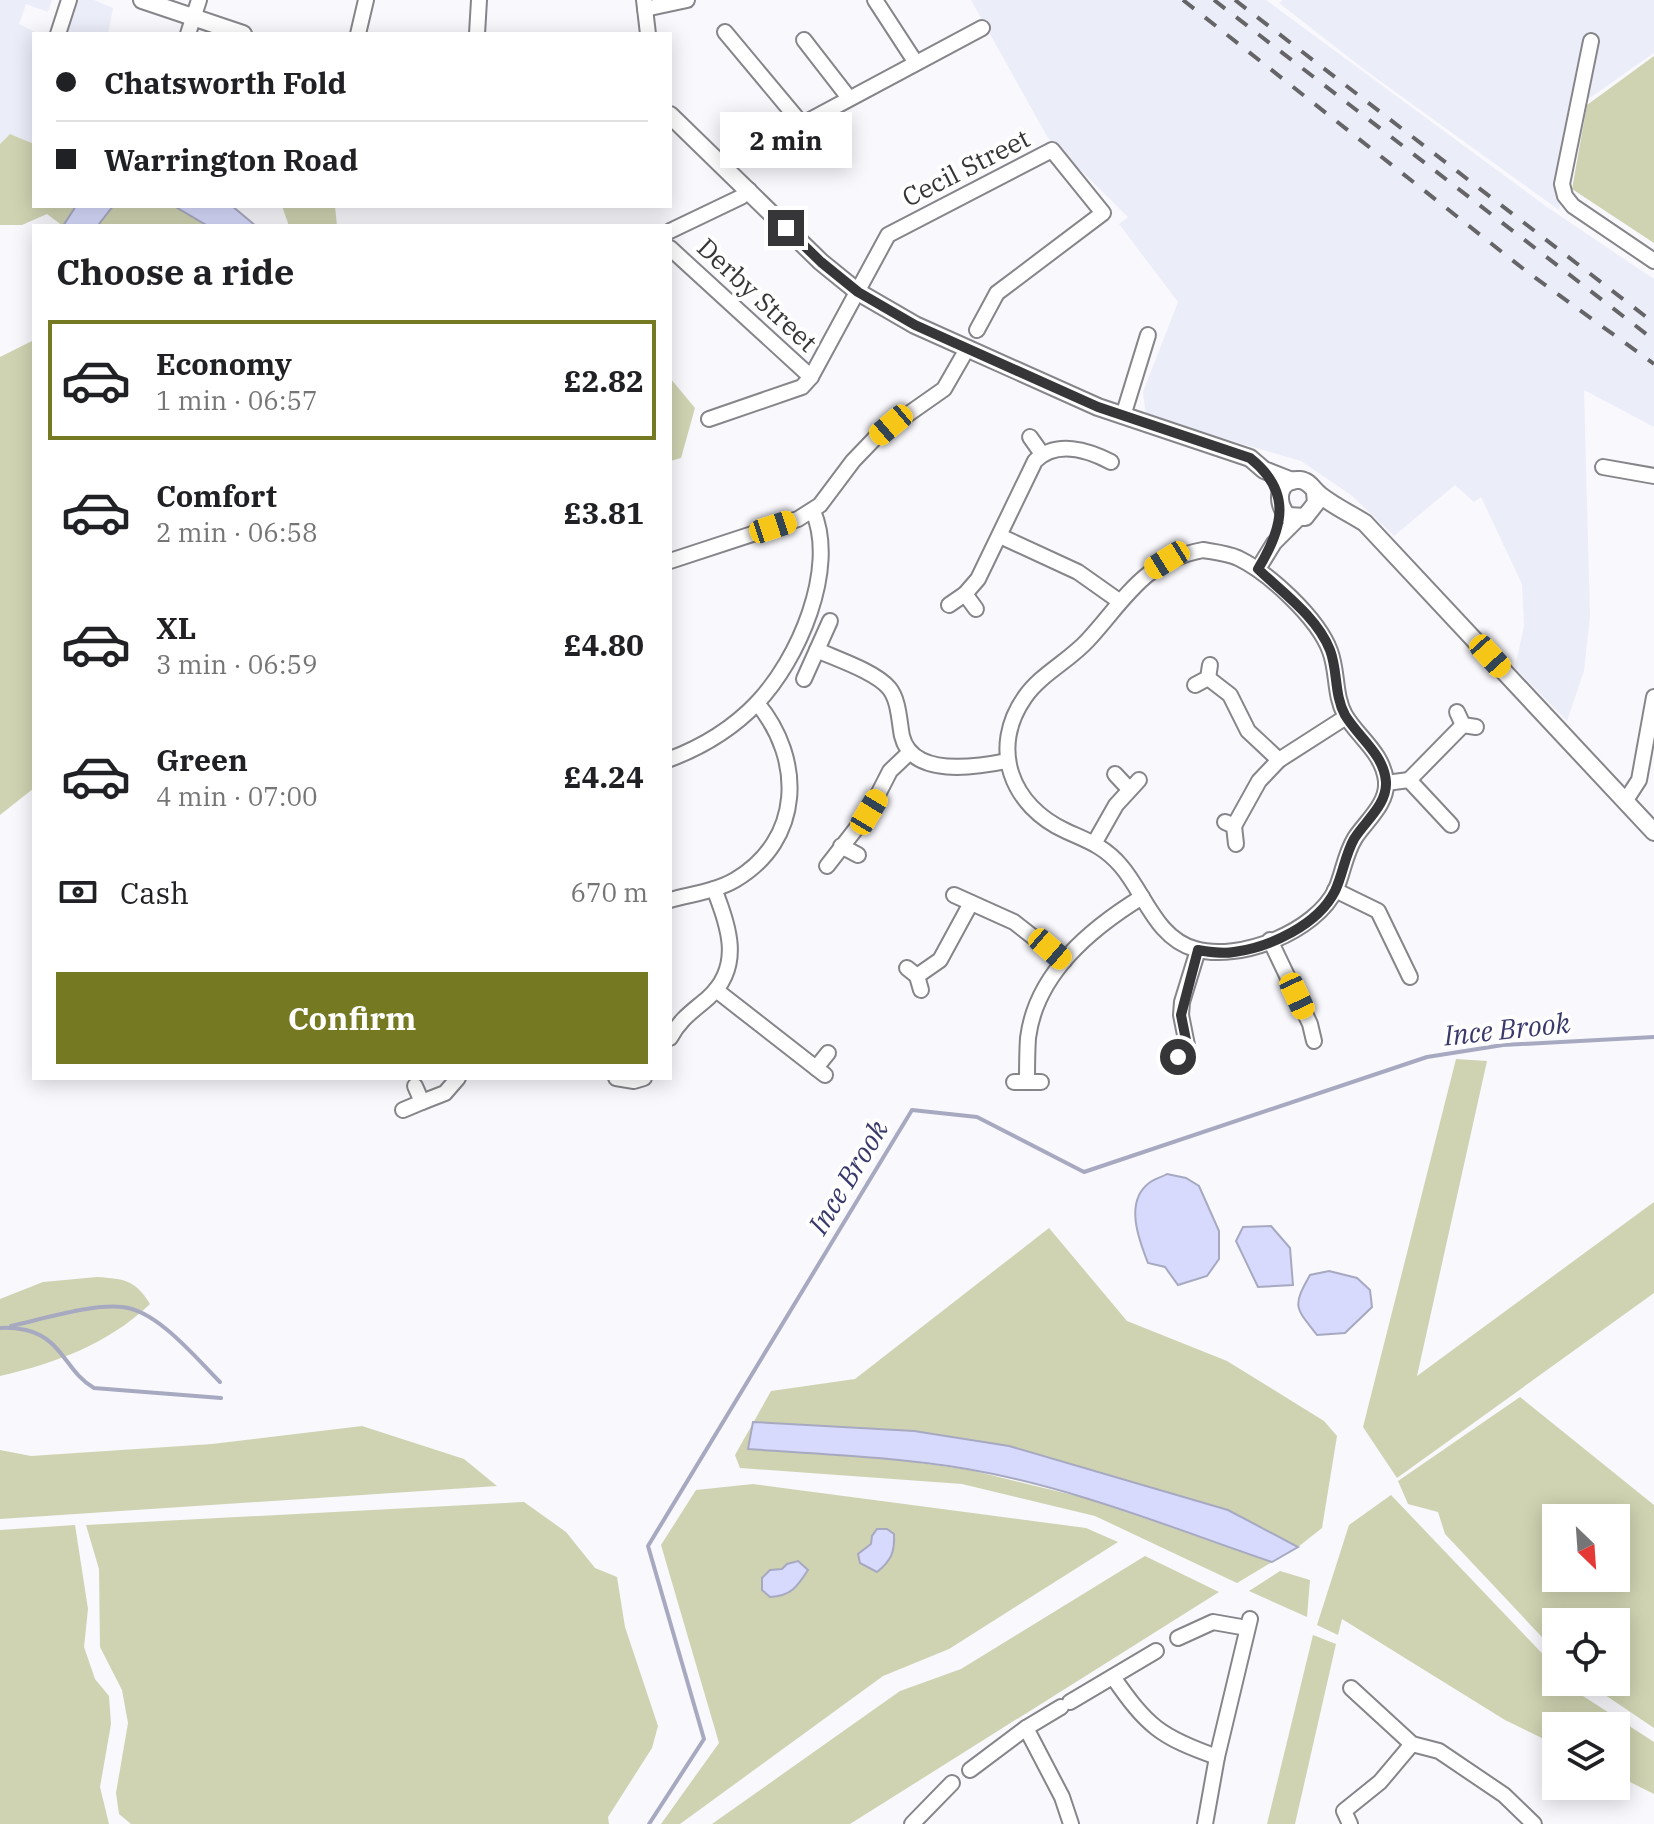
<!DOCTYPE html>
<meta charset="utf-8">
<style>
:root{--surface:#fff;--page:#f6f6f6;--text:#202124;--muted:#757577;--line:#e0e0e0;--accent:#747922}
body{margin:0;font-family:"IBM Plex Serif",serif;background:var(--page);color:var(--text);height:100vh;display:flex;flex-direction:column;font-size:30px;white-space:nowrap}
*{box-sizing:border-box;margin:0}
p{font-size:26px;color:var(--muted)}
.icon{flex:none;width:44px;height:44px;fill:none;stroke:currentColor;stroke-width:2;stroke-linecap:round;stroke-linejoin:round}
.map{position:relative;flex:1;overflow:hidden}
.sheet{position:absolute;left:32px;top:224px;width:640px;height:856px;display:flex;flex-direction:column;background:var(--surface);border-radius:0px;box-shadow:0 4px 20px #0003}
.sheet>*{flex:none}
.top-card{position:absolute;left:32px;top:32px;width:640px;height:176px;border-radius:0px;box-shadow:0 4px 20px #0003;display:grid;align-content:center;height:176px;padding:0 24px;background:var(--surface)}
.needle{width:52px;rotate:155deg}
.tools{position:absolute;left:1542px;top:1504px;display:grid;gap:16px}
.tools a{display:grid;place-items:center;width:88px;height:88px;border-radius:0px;background:var(--surface);box-shadow:0 4px 20px #0003;font-size:40px}
.end{position:absolute;width:36px;height:36px;margin:-18px;border:10px solid #363638;background:#fff;box-shadow:0 0 0 4px #fff}
.from{border-radius:50%}
.bubble{position:absolute;height:56px;border-radius:0px;background:var(--surface);box-shadow:0 4px 20px #0003;font-size:26px;font-weight:700;line-height:56px;text-align:center}
.car{position:absolute;width:24px;height:48px;margin:-24px -12px;border-radius:10px;box-shadow:0 0 6px 2px #0007;background:linear-gradient(#f5c518 24%,#345 0 40%,#f5c518 0 76%,#345 0 86%,#f5c518 0)}
.top-card b{display:flex;align-items:center;gap:28px;height:76px;font-size:30px}
.top-card b+b{border-top:2px solid var(--line)}
.top-card i{width:20px;height:20px;background:var(--text)}
ul{padding:0;list-style:none}
li{display:flex;align-items:center;gap:24px;height:120px;margin:0 16px 12px;padding:0 8px;border:4px solid transparent;border-radius:0px}
li div{flex:1}
li b{display:block;font-size:30px}
li em{font-style:normal;font-weight:700}
li.selected{border-color:var(--accent)}
li>.icon{width:72px;height:72px;stroke-width:1.5}
h2{padding:0 24px;font-size:36px;line-height:96px}
.pay{display:flex;align-items:center;gap:20px;height:88px;padding:0 24px;font-size:30px}
.pay p{margin-inline-start:auto}
.action{display:flex;gap:16px;margin-top:auto;padding:16px 24px}
.action a{flex:1;height:92px;border-radius:0px;background:var(--accent);color:#fff;font-size:32px;font-weight:700;line-height:92px;text-align:center}
.map>svg:first-child{display:block}
</style>
<div class="map">
<svg width="1654" height="1824" viewBox="0 0 1654 1824">
<rect width="100%" height="100%" fill="#f8f8fd"/>
<!-- built -->
<g fill="#ebedf9">
<path d="M0,0H52L48,12L26,4L19,24L39,34H34V144L10,134L0,144Z"/>
<path d="M72,0H94L113,8L108,34H59Z"/>
<path d="M971,0H1266L1547,207L1654,279V427L1584,390L1590,617L1584,671L1567,721L1515,668L1524,626L1522,584L1481,497L1474,502L1455,485L1394,536L1351,495L1301,461L1146,416L1143,392L1178,302L1119,224L1128,217L1048,138Z"/>
<path d="M1283,0H1654V53L1584,102L1559,210L1365,70L1279,3Z"/>
</g>
<!-- green -->
<g fill="#cfd3b1" fill-rule="evenodd">
<path d="M1654,56V243L1572,189L1587,105Z"/>
<path d="M10,134L34,144V206H76L63,226L47,214L22,225H0V144Z"/>
<path d="M113,206H174L208,226H100L99,224Z"/>
<path d="M282,206H335L337,226H289Z"/>
<path d="M34,340V788L0,815V357Z"/>
<path d="M670,378L695,408L681,458L670,461Z"/>
<path d="M1456,1059L1487,1061L1417,1376L1654,1202V1293L1397,1478L1363,1427Z"/>
<path d="M1049,1228L1127,1321L1227,1361L1324,1421L1337,1436L1322,1528L1298,1547L1228,1510L1009,1446L914,1431L753,1423L884,1458L970,1470L1085,1498L1272,1562L1237,1583L1095,1516L962,1484L740,1468L735,1455L771,1391L855,1379Z"/>
<path d="M97,1277C125,1279 135,1280 150,1304C108,1344 56,1363 0,1376V1299L43,1282Z"/>
<path d="M1520,1397L1654,1505V1728L1586,1682H1616V1622H1556V1652L1445,1534L1438,1512L1408,1504L1398,1481ZM1556,1518H1616V1578H1556Z"/>
<path d="M362,1426L464,1459L497,1486L0,1519V1450L31,1456L212,1444Z"/>
<path d="M753,1484L1086,1528L1118,1542L949,1649L883,1676L680,1824H661L719,1743L661,1545L696,1490Z"/>
<path d="M1391,1495L1556,1668V1682H1570L1583,1696L1654,1742V1794L1616,1775V1726H1556V1745L1505,1720L1342,1619L1338,1635L1317,1625L1349,1525Z"/>
<path d="M524,1502L566,1532L595,1568L617,1577L625,1627L658,1726L652,1748L608,1817L609,1824H131L119,1814L116,1793L128,1723L122,1690L100,1647L99,1569L86,1525Z"/>
<path d="M75,1525L88,1609L84,1647L95,1679L109,1696L111,1724L100,1787L109,1824H0V1530Z"/>
<path d="M1145,1556L1219,1592L850,1824H712L900,1691L961,1669Z"/>
<path d="M1280,1571L1310,1580L1307,1617L1249,1591Z"/>
<path d="M1313,1635L1336,1644L1295,1824H1267Z"/>
</g>
<!-- water -->
<g fill="#d7dafc" stroke="#a7a9c1" stroke-width="2">
<path d="M76,206H113L99,224L100,226H63Z"/>
<path d="M174,206H232L256,226H208Z"/>
<path d="M1167,1174L1186,1178L1199,1186L1219,1231V1259L1207,1276L1178,1285L1165,1267L1148,1263C1139,1240 1124,1202 1149,1183C1154,1179 1162,1177 1167,1174Z"/>
<path d="M1271,1226L1290,1248L1293,1285L1258,1287L1236,1241L1243,1227Z"/>
<path d="M1329,1271L1357,1278L1370,1290L1372,1307L1345,1333L1317,1335C1295,1307 1292,1307 1310,1275Z"/>
<path d="M753,1422L914,1431L1009,1446L1228,1510L1298,1547L1272,1562C1172,1528 1072,1487 967,1469C895,1457 821,1454 748,1449Z"/>
<path d="M877,1529H887L894,1534C895,1552 891,1561 877,1572L860,1563L858,1554L871,1544L872,1536Z"/>
<path d="M798,1561L808,1570C797,1587 791,1596 770,1597L762,1590V1578L770,1570L782,1569L787,1564Z"/>
</g>
<g fill="none" stroke-linecap="round" stroke-linejoin="round">
<!-- stream -->
<g stroke="#a7a9c1" stroke-width="4">
<path d="M11,1326C43,1319 90,1304 122,1307C157,1310 196,1358 220,1382"/>
<path d="M0,1328C10,1327 16,1328 26,1330C63,1339 65,1371 94,1388L221,1398"/>
<path d="M649,1824L704,1739L648,1546L912,1110L977,1117L1084,1172L1427,1057L1503,1045L1654,1037"/>
</g>
<defs>
<g id="minor">
<path d="M644,0L648,34"/>
<path d="M875,0L916,63"/>
<path d="M645,9L687,0"/>
<path d="M725,32L801,123"/>
<path d="M58,34L69,0"/>
<path d="M188,34L199,0"/>
<path d="M358,34L366,0"/>
<path d="M477,34L479,0"/>
<path d="M804,40L849,98"/>
<path d="M1591,41L1562,184L1565,196L1573,206L1654,261"/>
<path d="M724,166L982,28"/>
<path d="M670,231L741,197L749,190"/>
<path d="M670,248L811,377"/>
<path d="M1123,416L1148,335"/>
<path d="M709,419L802,387L811,377L888,235L1052,150L1103,213L997,293L977,330"/>
<path d="M1030,437L1042,454"/>
<path d="M1603,467L1654,476"/>
<path d="M1000,536L1078,572L1119,601"/>
<path d="M1203,550C1215,552 1227,553 1238,558C1269,573 1318,618 1330,651C1338,672 1334,695 1345,715C1358,737 1383,753 1386,781C1388,804 1366,821 1355,838C1345,854 1343,873 1336,889C1316,932 1239,962 1195,949C1156,938 1145,894 1121,866C1104,846 1088,841 1066,831C1011,806 989,748 1025,697C1041,674 1069,661 1088,640C1125,600 1143,561 1203,550Z"/>
<path d="M670,561L798,519L820,505L853,461L877,436L944,389L967,349"/>
<path d="M1258,569L1274,543L1299,518"/>
<path d="M965,594L976,609"/>
<path d="M949,605L965,594L978,579L1035,461C1056,440 1088,450 1111,462"/>
<path d="M817,650C837,659 876,672 889,688C899,700 899,721 902,736C912,778 977,767 1007,761"/>
<path d="M1208,678L1230,695L1248,731L1279,760"/>
<path d="M804,679L830,621"/>
<path d="M1195,685L1208,678L1210,665"/>
<path d="M1457,712L1463,725L1476,727"/>
<path d="M670,759C702,747 733,728 757,703C798,660 838,569 813,511"/>
<path d="M1115,774L1129,789"/>
<path d="M1409,780L1463,725"/>
<path d="M1386,783L1409,780L1451,825"/>
<path d="M1626,800L1639,780L1654,697"/>
<path d="M1225,822L1234,826L1236,844"/>
<path d="M1234,826L1259,781L1279,760L1346,717"/>
<path d="M1095,842L1116,805L1139,780"/>
<path d="M841,846L858,855"/>
<path d="M827,866L869,812L890,771L910,752"/>
<path d="M1335,890L1378,911L1410,977"/>
<path d="M954,895L1014,922L1064,961"/>
<path d="M670,900C692,894 716,891 735,880C803,840 804,759 757,703"/>
<path d="M1270,940L1310,1024L1314,1041"/>
<path d="M907,968L917,976L921,990"/>
<path d="M917,976L940,960L971,903"/>
<path d="M716,990L825,1075"/>
<path d="M670,1038C680,1019 693,1011 708,998C743,967 729,926 714,889"/>
<path d="M1189,1055L1181,1015L1182,1002L1198,950"/>
<path d="M816,1068L828,1053"/>
<path d="M616,1078L634,1081L644,1078"/>
<path d="M1014,1082H1041"/>
<path d="M1027,1082C1027,1068 1027,1053 1028,1038C1036,974 1090,929 1142,897"/>
<path d="M422,1102L445,1093L458,1078"/>
<path d="M403,1110L422,1102L415,1086"/>
<path d="M1178,1638L1213,1622L1247,1628"/>
<path d="M1113,1677C1147,1726 1160,1737 1217,1757"/>
<path d="M1351,1688L1412,1744L1439,1751L1504,1795L1534,1824"/>
<path d="M1070,1702L1156,1651"/>
<path d="M1026,1728L1062,1797L1071,1824"/>
<path d="M970,1770L1026,1728L1061,1707"/>
<path d="M912,1824L952,1783"/>
<path d="M1205,1824L1217,1757L1250,1619"/>
<path d="M1350,1824L1344,1811L1380,1782L1412,1744"/>
</g>
<g id="major">
<path d="M142,0L243,34"/>
<path d="M670,115L821,262L858,292L915,325L1098,407L1250,458L1264,470L1292,481"/>
<path d="M1315,492L1316,503L1305,517L1288,516C1275,504 1277,478 1300,480C1310,481 1313,490 1320,495C1334,506 1349,513 1365,523L1654,832"/>
</g>
</defs>
<!-- minor casing -->
<use href="#minor" stroke="#85858a" stroke-width="18"/>
<!-- major casing -->
<use href="#major" stroke="#85858a" stroke-width="20"/>
<!-- minor -->
<use href="#minor" stroke="#fff" stroke-width="14"/>
<!-- major -->
<use href="#major" stroke="#fff" stroke-width="16"/>
<!-- rail -->
<g stroke="#656568" stroke-width="4" stroke-dasharray="14 14" stroke-linecap="butt">
<path d="M1183,0L1526,271L1654,364"/>
<path d="M1214,0L1654,340"/>
<path d="M1235,0L1654,323"/>
</g>
</g>
<g fill="none" stroke-linecap="round" stroke-linejoin="round">
<!-- route -->
<path stroke="#363638" stroke-width="10" d="M786,228L821,262L858,292L915,325L1098,407L1250,458C1293,492 1283,528 1258,569C1283,593 1317,617 1330,650C1338,671 1334,695 1345,715C1358,737 1384,754 1386,782C1387,805 1365,821 1354,839C1345,855 1343,874 1335,891C1318,925 1270,947 1234,952C1222,954 1210,952 1198,950L1181,1015L1189,1055L1178,1057"/>
</g>
<g text-anchor="middle" stroke-width="8" stroke-linejoin="round" paint-order="stroke">
<!-- street labels -->
<g font-size="26" fill="#363638" stroke="#fff">
<text transform="translate(966 168) rotate(-27)" y="9">Cecil Street</text>
<text transform="translate(757 295) rotate(43)" y="9">Derby Street</text>
</g>
<!-- water labels -->
<g font-size="28" font-style="italic" fill="#39396c" stroke="#fff">
<text transform="translate(1507 1029) rotate(-6)" y="10">Ince Brook</text>
<text transform="translate(848 1177) rotate(-59)" y="10">Ince Brook</text>
</g>
</g>
</svg>
<div class="tools">
<a><svg class="needle" viewBox="-14 -14 28 28"><path d="M0-13l5 13h-10z" fill="#e53935"/><path d="M0 13l5-13h-10z" fill="#757577"/></svg></a>
<a><svg class="icon" aria-label="locate" viewBox="0 0 24 24"><circle cx="12" cy="12" r="6"/><path d="M12 2v4M12 18v4M2 12h4M18 12h4"/></svg></a>
<a><svg class="icon" aria-label="layers" viewBox="0 0 24 24"><path d="M12 4l9 5-9 5-9-5zM3 14l9 5 9-5"/></svg></a>
</div>
<i class="end from" style="left:1178px;top:1057px"></i>
<i class="end" style="left:786px;top:228px"></i>
<div class="bubble" style="left:720px;top:112px;width:132px">2 min</div>
<i class="car" style="left:891px;top:425px;rotate:230deg"></i>
<i class="car" style="left:773px;top:527px;rotate:72deg"></i>
<i class="car" style="left:1167px;top:560px;rotate:238deg"></i>
<i class="car" style="left:1490px;top:656px;rotate:138deg"></i>
<i class="car" style="left:869px;top:812px;rotate:31deg"></i>
<i class="car" style="left:1050px;top:949px;rotate:131deg"></i>
<i class="car" style="left:1297px;top:996px;rotate:155deg"></i>
<div class="top-card">
<b><i class="from"></i>Chatsworth Fold</b>
<b><i></i>Warrington Road</b>
</div>
<section class="sheet">
<h2>Choose a ride</h2>
<ul>
<li class="selected"><svg class="icon" aria-label="car" viewBox="0 0 24 24"><path d="M5 17H2v-5l4-1 3-4h7l3 4 3 1v5h-3M9 17h6M6 11h13"/><circle cx="7" cy="17" r="2"/><circle cx="17" cy="17" r="2"/></svg><div><b>Economy</b><p>1 min · 06:57</p></div><em>£2.82</em></li>
<li><svg class="icon" aria-label="car" viewBox="0 0 24 24"><path d="M5 17H2v-5l4-1 3-4h7l3 4 3 1v5h-3M9 17h6M6 11h13"/><circle cx="7" cy="17" r="2"/><circle cx="17" cy="17" r="2"/></svg><div><b>Comfort</b><p>2 min · 06:58</p></div><em>£3.81</em></li>
<li><svg class="icon" aria-label="car" viewBox="0 0 24 24"><path d="M5 17H2v-5l4-1 3-4h7l3 4 3 1v5h-3M9 17h6M6 11h13"/><circle cx="7" cy="17" r="2"/><circle cx="17" cy="17" r="2"/></svg><div><b>XL</b><p>3 min · 06:59</p></div><em>£4.80</em></li>
<li><svg class="icon" aria-label="car" viewBox="0 0 24 24"><path d="M5 17H2v-5l4-1 3-4h7l3 4 3 1v5h-3M9 17h6M6 11h13"/><circle cx="7" cy="17" r="2"/><circle cx="17" cy="17" r="2"/></svg><div><b>Green</b><p>4 min · 07:00</p></div><em>£4.24</em></li>
</ul>
<div class="pay"><svg class="icon" aria-label="cash" viewBox="0 0 24 24"><path d="M3 7h18v10H3z"/><circle cx="12" cy="12" r="2"/></svg>Cash<p>670 m</p></div>
<div class="action"><a>Confirm</a></div>
</section>
</div>
